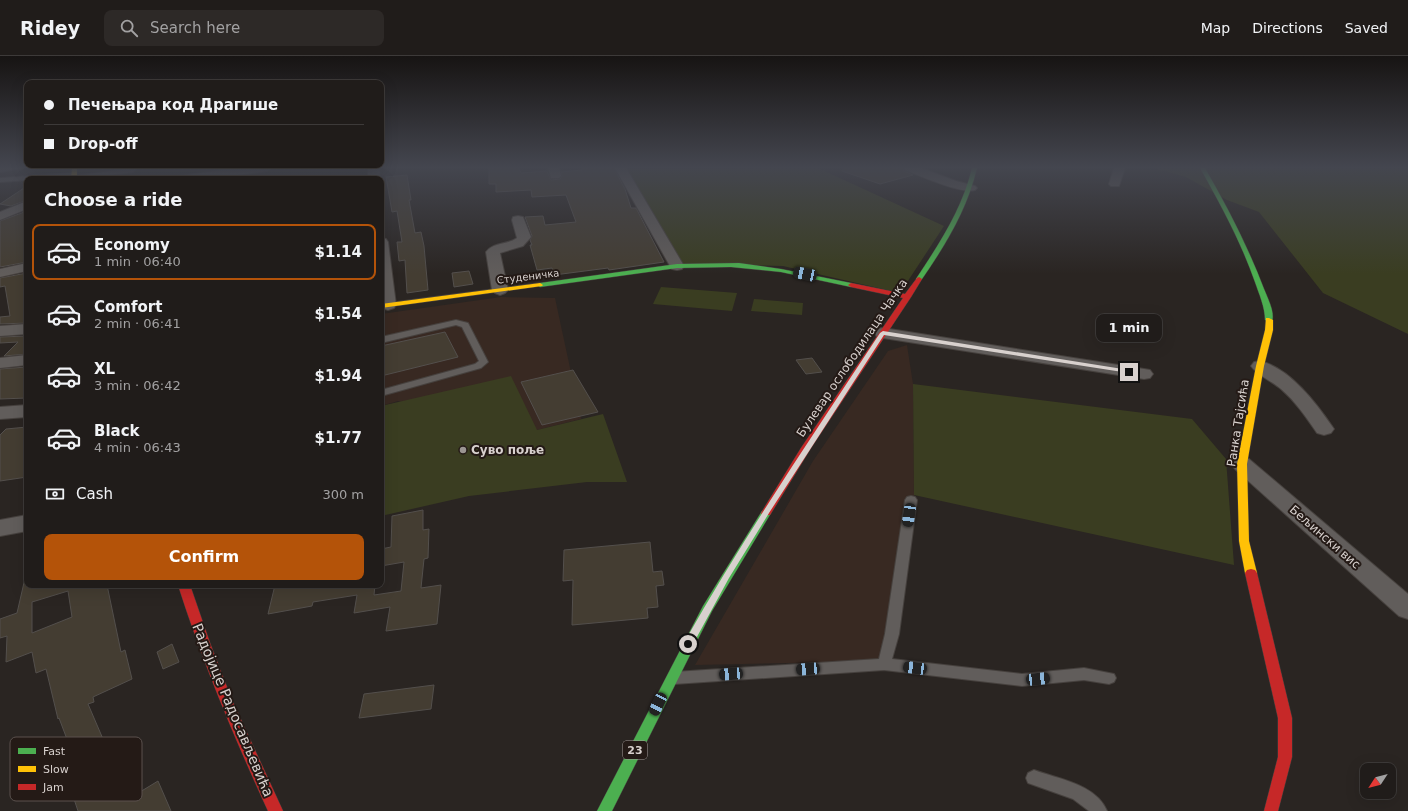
<!DOCTYPE html>
<meta charset="utf-8">
<style>
:root{--surface:#201c1a;--page:#2d2927;--text:#f1f3f6;--muted:#a2a1a2;--line:#3d3a39;--accent:#b45309}
body{margin:0;font-family:"DejaVu Sans",sans-serif;background:var(--page);color:var(--text);height:100vh;display:flex;flex-direction:column;font-size:15px;white-space:nowrap}
*{box-sizing:border-box;margin:0}
p{font-size:13px;color:var(--muted)}
.icon{flex:none;width:22px;height:22px;fill:none;stroke:currentColor;stroke-width:2;stroke-linecap:round;stroke-linejoin:round}
.map{position:relative;flex:1;overflow:hidden}
.sheet{position:absolute;left:24px;top:120px;width:360px;height:412px;display:flex;flex-direction:column;background:var(--surface);border-radius:8px;box-shadow:0 4px 16px #0002,0 0 0 1px var(--line)}
.sheet>*{flex:none}
.banner{position:absolute;left:24px;top:24px;width:360px;height:88px;border-radius:8px;box-shadow:0 4px 16px #0002,0 0 0 1px var(--line);display:grid;align-content:center;height:88px;padding:0 20px;background:var(--surface)}
.needle{width:26px;rotate:234deg}
.buttons{position:absolute;left:1360px;top:707px;display:grid;gap:8px}
.buttons a{display:grid;place-items:center;width:36px;height:36px;border-radius:8px;background:var(--surface);box-shadow:0 4px 16px #0002,0 0 0 1px var(--line);font-size:20px}
.end{position:absolute;width:18px;height:18px;margin:-9px;border:5px solid #d8d1ce;background:#111;box-shadow:0 0 0 2px #111}
.from{border-radius:50%}
.bubble{position:absolute;height:28px;border-radius:8px;background:var(--surface);box-shadow:0 4px 16px #0002,0 0 0 1px var(--line);font-size:13px;font-weight:700;line-height:28px;text-align:center}
.car{position:absolute;width:12px;height:24px;margin:-12px -6px;border-radius:5px;box-shadow:0 0 3px 1px #0007;background:linear-gradient(#222 24%,#8ab4d8 0 40%,#222 0 76%,#8ab4d8 0 86%,#222 0)}
.banner b{display:flex;align-items:center;gap:14px;height:38px;font-size:15px}
.banner b+b{border-top:1px solid var(--line)}
.banner i{width:10px;height:10px;background:var(--text)}
ul{padding:0;list-style:none}
li{display:flex;align-items:center;gap:12px;height:56px;margin:0 8px 6px;padding:0 12px;border:2px solid transparent;border-radius:8px}
li div{flex:1}
li b{display:block;font-size:15px}
li em{font-style:normal;font-weight:700}
li.active{border-color:var(--accent)}
li>.icon{width:36px;height:36px;stroke-width:1.5}
h2{padding:0 20px;font-size:18px;line-height:48px}
.pay{display:flex;align-items:center;gap:10px;height:44px;padding:0 20px;font-size:15px}
.pay p{margin-inline-start:auto}
.cta{display:flex;gap:8px;margin-top:auto;padding:8px 20px}
.cta a{flex:1;height:46px;border-radius:8px;background:var(--accent);color:#fff;font-size:16px;font-weight:700;line-height:46px;text-align:center}
header{display:flex;align-items:center;gap:24px;box-sizing:border-box;height:56px;padding:0 20px;background:var(--surface);border-bottom:1px solid var(--line)}
header strong{font-size:19px}
nav{display:flex;gap:22px;margin-inline-start:auto;font-size:14px}
.search{width:280px;height:36px;background:var(--page);display:flex;align-items:center;gap:10px;box-sizing:border-box;padding:0 14px;border-radius:8px;color:var(--muted);font-size:15px}
.map>svg:first-child{display:block}
</style>
<header>
<strong>Ridey</strong>
<div class="search"><svg class="icon" aria-label="search" viewBox="0 0 24 24"><circle cx="10" cy="10" r="6"/><path d="M15 15l6 6"/></svg>Search here</div>
<nav><a>Map</a><a>Directions</a><a>Saved</a></nav>
</header>
<div class="map">
<svg width="1408" height="755" viewBox="0 0 1408 755">
<rect width="100%" height="100%" fill="#2a2522"/>
<!-- built -->
<g fill="#382922">
<path d="M501,241L555,242L581,363L537,374L398,345L381,350V258Z"/>
<path d="M907,289L913,328L914,439L888,605L695,609L813,405L888,295Z"/>
</g>
<!-- green -->
<g fill="#3a3d21">
<path d="M818,112L944,170L900,237L783,210L682,208L627,113Z"/>
<path d="M1153,112H1408V278L1323,237L1259,156L1227,144L1186,121Z"/>
<path d="M661,231L737,237L732,255L653,248Z"/>
<path d="M754,243L803,247L802,259L751,255Z"/>
<path d="M511,320L537,374L603,358L627,426H587L469,440L381,460V350Z"/>
<path d="M913,328L1192,363L1226,403L1234,509L914,439Z"/>
</g>
<!-- building -->
<g fill="#443d32" stroke="#534f4c" fill-rule="evenodd">
<path d="M489,112H519L521,117L547,115L551,124L560,123L562,120L561,116L582,114L581,112H614L625,133L631,152H636L664,206L609,214L608,212L554,219L552,212L537,214L530,189H532L530,184L532,180L525,161L543,160L545,169L576,166L566,139L532,141L531,134L496,136V128H489Z"/>
<path d="M843,112H903L904,115L913,119L880,128L842,115Z"/>
<path d="M407,119L411,144H409L415,177L421,176L424,190L428,234L407,237L405,204L399,205L397,186H402L397,155L392,156L386,121Z"/>
<path d="M27,130V144L11,150L0,148Z"/>
<path d="M27,155V206L0,211V165Z"/>
<path d="M469,215L473,228L454,231L452,217Z"/>
<path d="M27,217V267L0,268V261L10,260L5,230L0,231V222Z"/>
<path d="M445,276L458,301L381,320V290Z"/>
<path d="M27,280V298L4,300L18,286L0,287V281Z"/>
<path d="M812,302L822,316L806,318L796,304Z"/>
<path d="M27,311V342L0,343V313Z"/>
<path d="M573,314L598,356L542,369L521,326Z"/>
<path d="M27,371V421L0,425V379L6,373Z"/>
<path d="M423,454V474L429,473L428,502L424,503L421,532L441,529L437,568L386,575L390,551L354,557L357,539L313,546L312,550L268,558L275,529H375L374,539L401,535L404,506L381,510V493L391,491L392,460Z"/>
<path d="M650,486L653,516L662,515L664,529L656,530L658,551L647,552L648,562L572,569L573,524L563,525L564,494Z"/>
<path d="M26,518L27,529H107L121,596L125,594L132,623L93,641L94,646L88,648L106,690L76,707L59,662L58,663L46,613L36,617L32,596L6,606L7,580L0,582V563L17,557ZM68,535L72,561L32,577V546Z"/>
<path d="M172,588L179,606L163,613L157,596Z"/>
<path d="M434,629L431,653L359,662L364,638Z"/>
<path d="M124,713L135,739L158,725L171,755H78L74,743Z"/>
</g>
<g fill="none" stroke-linecap="round" stroke-linejoin="round">
<defs>
<g id="lane">
<path d="M0,112H22L0,116Z"/>
<path d="M131,112H137L133,116L79,123H72V121L0,126V122L74,117L76,118V120Z"/>
<path d="M456,264L468,267L488,306L481,312L381,340V334L475,308L479,305L462,271L456,269L381,287V281Z"/>
<path d="M911,440L915,441L917,444L899,578L892,603L1022,618L1084,612L1114,618L1116,622L1114,626L1109,628L1084,624L1022,630L884,614L674,628L669,626L667,622L669,618L674,616L879,603L885,578L905,444L907,441Z"/>
<path d="M1034,714C1058,723 1096,728 1107,755H1089L1073,743L1028,727L1026,722L1028,717Z"/>
</g>
<g id="street">
<path d="M237,112H272L267,115L207,123H174L176,121L180,120Z"/>
<path d="M368,112H379L380,123H368Z"/>
<path d="M548,112H559L561,120L559,122H551Z"/>
<path d="M615,112H626L684,210L682,213L677,214L672,213L670,210Z"/>
<path d="M904,112H921L956,125L975,130L977,132L975,134C960,138 921,120 905,114Z"/>
<path d="M1114,112H1125L1119,130H1111L1109,128Z"/>
<path d="M27,145V153L0,164V156Z"/>
<path d="M518,160L523,161L531,181L523,190L500,197L508,234L505,237L500,239L495,237L492,234L486,196C493,186 507,189 517,182L512,164L513,161Z"/>
<path d="M381,182L386,183L388,186L396,249L394,252L388,254L382,252L381,250Z"/>
<path d="M27,207V215L0,221V213Z"/>
<path d="M27,268V278L0,280V270Z"/>
<path d="M883,272L1144,313L1150,314L1153,318L1150,322L1144,323L877,281L875,277L877,273Z"/>
<path d="M27,299V309L0,312V302Z"/>
<path d="M1260,305C1290,312 1317,348 1334,373L1331,377L1324,379L1317,377C1306,361 1296,346 1281,333C1272,325 1258,320 1251,310L1254,306Z"/>
<path d="M27,349V361L0,363V351Z"/>
<path d="M1242,401L1249,403L1408,538V563L1399,560L1235,413L1231,408L1235,403Z"/>
<path d="M27,459V475L0,480V464Z"/>
</g>
<g id="fast">
<path d="M972,112H977C967,154 946,188 922,223L919,225L917,224L916,223C939,188 962,154 972,112Z"/>
<path d="M1200,112H1205C1228,152 1248,191 1264,233C1268,243 1275,256 1272,266H1269L1265,264C1265,251 1259,238 1255,226C1241,186 1221,149 1200,112Z"/>
<path d="M739,207L781,213L851,227L854,229L851,231L781,216L731,211L677,212L540,231L537,229L540,227L677,208Z"/>
<path d="M766,454L770,455L771,457L712,555L612,755H597L703,550L762,455Z"/>
</g>
<g id="slow">
<path d="M72,112H77V123H71Z"/>
<path d="M540,227L543,229L542,230L381,252V248Z"/>
<path d="M1266,262H1269L1273,264V274L1264,310L1247,408L1249,485L1257,517L1255,520L1251,521L1247,520L1245,517L1239,485L1237,408L1256,310L1265,274Z"/>
</g>
<g id="jam">
<path d="M919,221L922,223L911,241L811,392L770,459H762L761,457L801,392L903,242L851,231L848,229L851,227L905,238L917,222Z"/>
<path d="M1251,513L1255,514L1257,517L1292,662V701L1278,755H1264L1278,701V662L1245,517L1247,514Z"/>
<path d="M178,529H190L210,587L232,644L283,755H268C234,681 203,607 178,529Z"/>
</g>
</defs>
<!-- lane casing -->
<use href="#lane" stroke="#46413e" stroke-width="2"/>
<!-- street casing -->
<use href="#street" stroke="#46413e" stroke-width="2"/>
<!-- fast casing -->
<use href="#fast" stroke="#46413e" stroke-width="1"/>
<!-- slow casing -->
<use href="#slow" stroke="#46413e" stroke-width="1"/>
<!-- jam casing -->
<use href="#jam" stroke="#46413e" stroke-width="1"/>
<!-- lane -->
<use href="#lane" fill="#615d5b" fill-rule="evenodd"/>
<!-- street -->
<use href="#street" fill="#615d5b" fill-rule="evenodd"/>
<!-- fast -->
<use href="#fast" fill="#4caf50" fill-rule="evenodd"/>
<!-- slow -->
<use href="#slow" fill="#ffc107" fill-rule="evenodd"/>
<!-- jam -->
<use href="#jam" fill="#c62828" fill-rule="evenodd"/>
</g>
<!-- sky -->
<linearGradient id="sky" x2="0" y2="1"><stop stop-color="#171413"/><stop offset="0.51" stop-color="#44464f"/><stop offset="1" stop-color="#44464f" stop-opacity="0"/></linearGradient>
<rect width="1408" height="218" fill="url(#sky)"/>
<!-- route -->
<path fill="#d8d1ce" d="M883,275L1129,314L1132,316L1129,317L884,279L769,457L729,522L692,590H685L684,588L685,585C745,479 813,379 880,277Z"/>
<!-- markers -->
<circle fill="#9b9592" stroke="#241a16" stroke-width="1.5" cx="463" cy="394" r="4"/>
<g text-anchor="middle" stroke-width="4" stroke-linejoin="round" paint-order="stroke">
<!-- far-street labels -->
<g font-size="10" fill="#d8d1ce" stroke="#241a16">
<text transform="translate(528 220) rotate(-7)" y="4">Студеничка</text>
</g>
<!-- shield labels -->
<rect fill="#241a16" stroke="#a29a97" stroke-width="1" x="623" y="685" width="24" height="18" rx="3"/>
<g font-size="11" font-weight="bold" fill="#d8d1ce">
<text x="635" y="698">23</text>
</g>
<!-- street labels -->
<g font-size="12" fill="#d8d1ce" stroke="#241a16">
<text transform="translate(852 302) rotate(-56)" y="4">Булевар ослободилаца Чачка</text>
<text transform="translate(1238 367) rotate(-81)" y="4">Ранка Тајсића</text>
<text transform="translate(1325 481) rotate(41)" y="4">Бељински вис</text>
</g>
<!-- poi labels -->
<g font-size="12" font-weight="bold" fill="#d8d1ce" stroke="#241a16" text-anchor="start">
<text x="471" y="398">Суво поље</text>
</g>
<!-- near-street labels -->
<g font-size="14" fill="#d8d1ce" stroke="#241a16">
<text transform="translate(233 654) rotate(67)" y="5">Радојице Радосављевића</text>
</g>
</g>
<!-- legend -->
<rect x="10" y="681" width="132" height="64" rx="6" fill="#241a16" stroke="#5a514d" stroke-width="1"/>
<rect x="18" y="692" width="18" height="6" fill="#4caf50"/>
<rect x="18" y="710" width="18" height="6" fill="#ffc107"/>
<rect x="18" y="728" width="18" height="6" fill="#c62828"/>
<g font-size="11" fill="#d8d1ce">
<text x="43" y="699">Fast</text>
<text x="43" y="717">Slow</text>
<text x="43" y="735">Jam</text>
</g>
</svg>
<div class="buttons">
<a><svg class="needle" viewBox="-14 -14 28 28"><path d="M0-13l5 13h-10z" fill="#e53935"/><path d="M0 13l5-13h-10z" fill="#a2a1a2"/></svg></a>
</div>
<i class="end from" style="left:688px;top:588px"></i>
<i class="end" style="left:1129px;top:316px"></i>
<div class="bubble" style="left:1096px;top:258px;width:66px">1 min</div>
<i class="car" style="left:805px;top:218px;rotate:282deg"></i>
<i class="car" style="left:909px;top:459px;rotate:188deg"></i>
<i class="car" style="left:915px;top:612px;rotate:277deg"></i>
<i class="car" style="left:808px;top:613px;rotate:266deg"></i>
<i class="car" style="left:731px;top:618px;rotate:266deg"></i>
<i class="car" style="left:1038px;top:623px;rotate:84deg"></i>
<i class="car" style="left:658px;top:648px;rotate:206deg"></i>
<div class="banner">
<b><i class="from"></i>Печењара код Драгише</b>
<b><i></i>Drop-off</b>
</div>
<section class="sheet">
<h2>Choose a ride</h2>
<ul>
<li class="active"><svg class="icon" aria-label="car" viewBox="0 0 24 24"><path d="M5 17H2v-5l4-1 3-4h7l3 4 3 1v5h-3M9 17h6M6 11h13"/><circle cx="7" cy="17" r="2"/><circle cx="17" cy="17" r="2"/></svg><div><b>Economy</b><p>1 min · 06:40</p></div><em>$1.14</em></li>
<li><svg class="icon" aria-label="car" viewBox="0 0 24 24"><path d="M5 17H2v-5l4-1 3-4h7l3 4 3 1v5h-3M9 17h6M6 11h13"/><circle cx="7" cy="17" r="2"/><circle cx="17" cy="17" r="2"/></svg><div><b>Comfort</b><p>2 min · 06:41</p></div><em>$1.54</em></li>
<li><svg class="icon" aria-label="car" viewBox="0 0 24 24"><path d="M5 17H2v-5l4-1 3-4h7l3 4 3 1v5h-3M9 17h6M6 11h13"/><circle cx="7" cy="17" r="2"/><circle cx="17" cy="17" r="2"/></svg><div><b>XL</b><p>3 min · 06:42</p></div><em>$1.94</em></li>
<li><svg class="icon" aria-label="car" viewBox="0 0 24 24"><path d="M5 17H2v-5l4-1 3-4h7l3 4 3 1v5h-3M9 17h6M6 11h13"/><circle cx="7" cy="17" r="2"/><circle cx="17" cy="17" r="2"/></svg><div><b>Black</b><p>4 min · 06:43</p></div><em>$1.77</em></li>
</ul>
<div class="pay"><svg class="icon" aria-label="cash" viewBox="0 0 24 24"><path d="M3 7h18v10H3z"/><circle cx="12" cy="12" r="2"/></svg>Cash<p>300 m</p></div>
<div class="cta"><a>Confirm</a></div>
</section>
</div>
